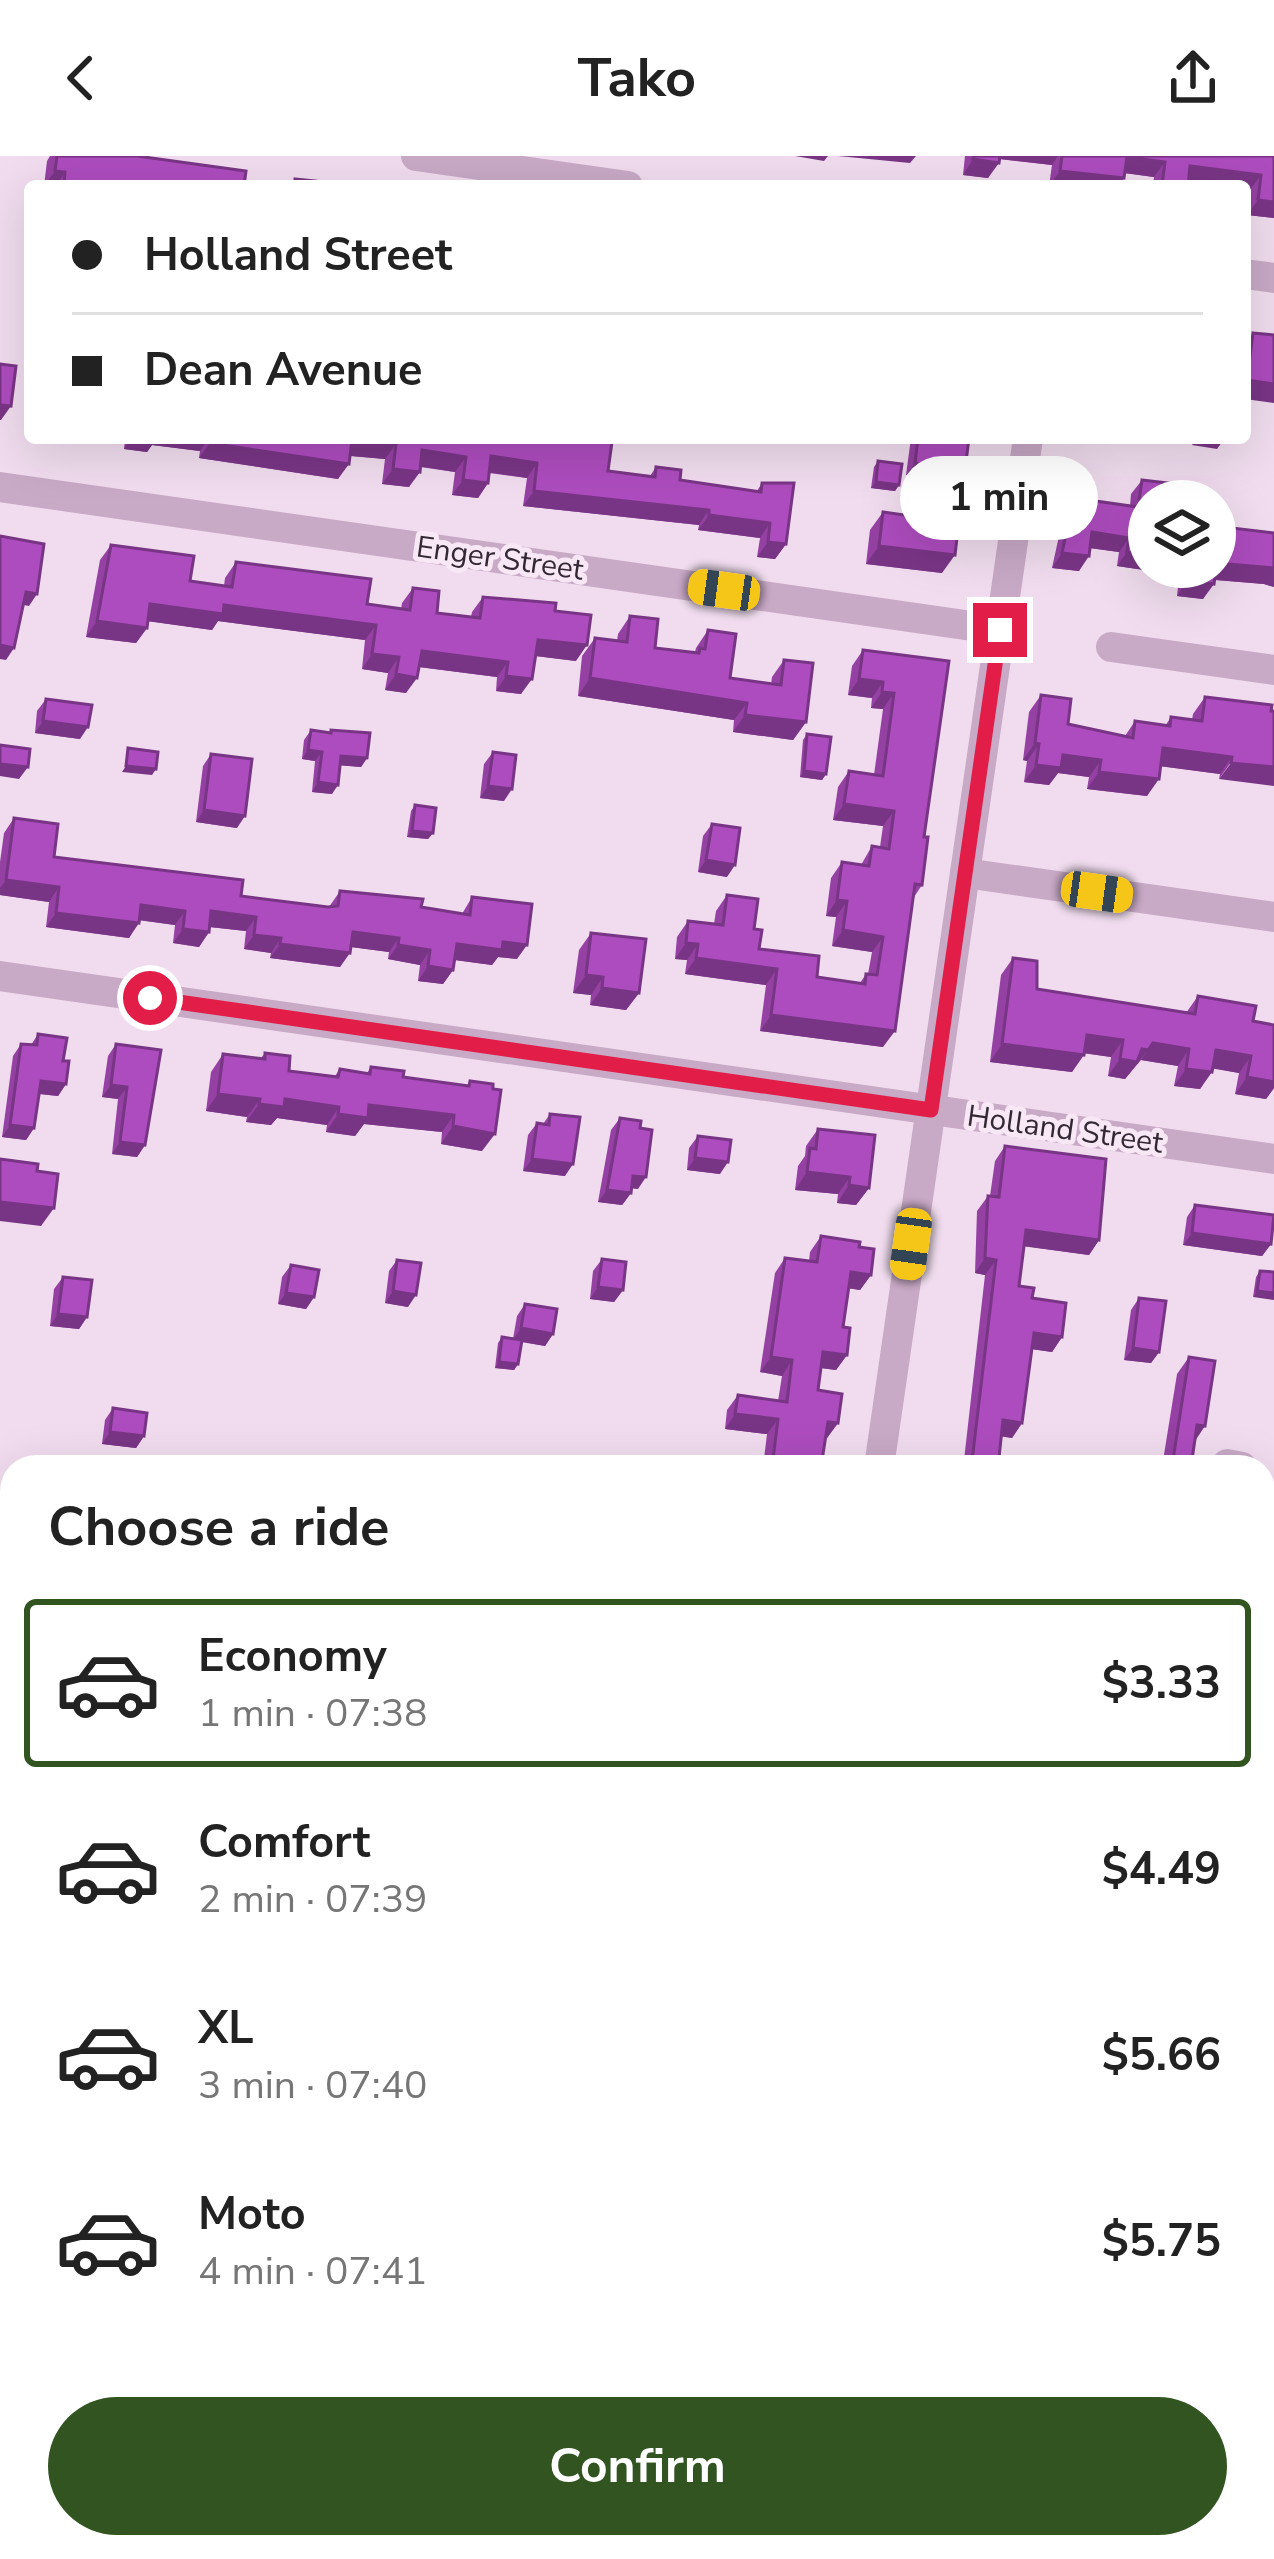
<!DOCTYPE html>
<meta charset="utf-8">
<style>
:root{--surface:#fff;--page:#f6f6f6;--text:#222;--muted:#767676;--line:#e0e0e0;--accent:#315420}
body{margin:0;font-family:"Nunito Sans",sans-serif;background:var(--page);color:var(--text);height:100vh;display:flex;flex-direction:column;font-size:45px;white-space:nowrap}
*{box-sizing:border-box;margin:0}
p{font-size:39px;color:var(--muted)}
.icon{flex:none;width:66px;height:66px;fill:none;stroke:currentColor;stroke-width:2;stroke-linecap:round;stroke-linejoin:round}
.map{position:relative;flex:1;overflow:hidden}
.panel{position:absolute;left:0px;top:1299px;width:1275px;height:1104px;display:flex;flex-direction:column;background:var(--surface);border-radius:36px 36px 0 0;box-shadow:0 12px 48px #0002}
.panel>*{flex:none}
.hud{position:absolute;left:24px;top:24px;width:1227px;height:264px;border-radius:12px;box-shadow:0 12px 48px #0002;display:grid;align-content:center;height:264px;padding:0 48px;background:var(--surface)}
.fabs{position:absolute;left:1128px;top:324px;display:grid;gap:24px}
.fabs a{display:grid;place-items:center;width:108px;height:108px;border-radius:50%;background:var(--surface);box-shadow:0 12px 48px #0002;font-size:60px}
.end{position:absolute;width:54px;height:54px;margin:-27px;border:15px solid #e11d48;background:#fff;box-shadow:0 0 0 6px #fff}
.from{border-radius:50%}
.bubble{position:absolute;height:84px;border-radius:42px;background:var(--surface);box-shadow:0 12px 48px #0002;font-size:39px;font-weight:700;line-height:84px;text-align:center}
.car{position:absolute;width:36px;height:72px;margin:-36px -18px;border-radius:15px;box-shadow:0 0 9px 3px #0007;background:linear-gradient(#f5c518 24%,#345 0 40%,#f5c518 0 76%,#345 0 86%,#f5c518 0)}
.hud b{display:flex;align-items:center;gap:42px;height:114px;font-size:45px}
.hud b+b{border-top:3px solid var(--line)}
.hud i{width:30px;height:30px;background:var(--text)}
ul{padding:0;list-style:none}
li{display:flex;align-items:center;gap:36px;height:168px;margin:0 24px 18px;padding:0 24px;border:6px solid transparent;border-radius:12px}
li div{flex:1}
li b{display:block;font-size:45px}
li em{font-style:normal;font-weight:700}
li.selected{border-color:var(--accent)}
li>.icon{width:108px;height:108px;stroke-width:1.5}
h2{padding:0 48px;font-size:54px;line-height:144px}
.cta{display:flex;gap:24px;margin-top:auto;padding:24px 48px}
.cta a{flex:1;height:138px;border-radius:72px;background:var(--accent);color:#fff;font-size:48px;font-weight:700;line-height:138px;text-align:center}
header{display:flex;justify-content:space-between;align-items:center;height:156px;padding:0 48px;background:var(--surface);font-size:54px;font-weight:700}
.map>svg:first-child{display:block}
</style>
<header><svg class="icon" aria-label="back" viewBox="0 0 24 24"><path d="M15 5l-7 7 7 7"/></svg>Tako<svg class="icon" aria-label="share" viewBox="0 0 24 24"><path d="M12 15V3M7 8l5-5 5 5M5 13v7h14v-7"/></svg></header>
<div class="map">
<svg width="1274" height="2403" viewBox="0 0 1274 2403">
<rect width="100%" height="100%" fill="#f0dcee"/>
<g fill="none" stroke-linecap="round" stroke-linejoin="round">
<!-- minor -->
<g stroke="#c8a9c6" stroke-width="30">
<path d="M416,0L628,30"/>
<path d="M1245,118L1274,122"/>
<path d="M0,331L1000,474"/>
<path d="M1111,491L1274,514"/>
<path d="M965,717L1274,761"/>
<path d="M0,820L1274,1003"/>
<path d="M1227,1308L1242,1311"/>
<path d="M879,1311L1028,282"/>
<path d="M1263,1538L1274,1540"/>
<path d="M0,1572L12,1573"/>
<path d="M20,2403L22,2391"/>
<path d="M135,2403L137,2391"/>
<path d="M1127,2403L1129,2391"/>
<path d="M1192,2403L1194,2391"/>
</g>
<!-- major -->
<g stroke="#745a76" stroke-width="30">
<path d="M0,2290L12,2291"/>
<path d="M0,2342L12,2344"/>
<path d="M343,2391L428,2403"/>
<path d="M491,2391L574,2403"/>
<path d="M709,2391L792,2403"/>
</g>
</g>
<!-- wall -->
<g fill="#9541a3">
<path d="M50,0H137L244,30H44L47,5Z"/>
<path d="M965,0H1274V62L1247,59L1250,34L1188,26V30H1153L1154,21L1125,17L1124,22L1119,30H1049L1052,9L999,3L988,22L963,19Z"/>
<path d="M1253,177L1245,243V189Z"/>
<path d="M125,282H580L608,315L650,320L656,311L680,324L757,335L762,327L786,388L775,403L757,401L760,382L698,374L699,369L523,350L527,322L489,317L488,327L478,342L452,339L455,316L420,311L409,331L382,328L385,303L350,300L338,323L199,302L200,295L152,289L147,296L124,293Z"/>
<path d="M911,282H969L965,314L957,326L906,319Z"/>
<path d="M878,305L899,329L895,335L871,332L874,311Z"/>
<path d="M1142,324L1149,345V407L1144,414L1117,410L1119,396L1090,392L1079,415L1052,412L1064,357L1074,342L1130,350L1131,338Z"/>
<path d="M913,342L942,417L866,408L870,374L883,356L902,359Z"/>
<path d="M1274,377V431L1264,428L1214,424L1203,443L1177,440L1180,411H1215Z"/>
<path d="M111,389L190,425L224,430L225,422L236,406L367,448L401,453L402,447L413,432L437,457L471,461L472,456L483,441L555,455L576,505L536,500L521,538L496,535L497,521L419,511L406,537L385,534L388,517L362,513L365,484L218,465L212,474L148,465L147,472L136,487L86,481L100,404Z"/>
<path d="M630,460L655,492L695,496L696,492L708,474L730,522L771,528L772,521L784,504L806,566L793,584L733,576L734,564L578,540L582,500L595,482L617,485L618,478Z"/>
<path d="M863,494L949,505L924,681L922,729L914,741L883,891L760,875L766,829L685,818L687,804L675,803L677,781L688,765L714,768L716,755L727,739L754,773L759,793L817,821L860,827L866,818H868L872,796L832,790L836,761L826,760L831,722L842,706L861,709L872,690L880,691L883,670L833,664L838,631L849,615L874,619L883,553L871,552L872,542L848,539L852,510Z"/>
<path d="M1041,539L1068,568L1125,580L1135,565L1165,570L1171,561L1192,564L1193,558L1205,541L1272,549L1219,623L1220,618L1160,610L1147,640L1087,633L1089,621L1058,617L1049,629L1024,626L1027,605L1023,604L1029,556Z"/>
<path d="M46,543L80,583L35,577L37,555Z"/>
<path d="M311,574L329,577L331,574L367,602L361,611L340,609L332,638L312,636L315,605L302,603L304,584Z"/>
<path d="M807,578L826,618L822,624L800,621L803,584Z"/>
<path d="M493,596L504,645L480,642L484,608Z"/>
<path d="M211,598L237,672L196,666L203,610Z"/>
<path d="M415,649L433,677L428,683L407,681L411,655Z"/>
<path d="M14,662L54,701L241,740L329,751L340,735L462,758L472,741L517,803L498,801L492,809L455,804L453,814L443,828L418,825L420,809L388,803L389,796L351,791L340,811L270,802L271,797L244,793L246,775L209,771V776L199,791L173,787L175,769L139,764L129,782L46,771L49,746L0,739V706L4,677Z"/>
<path d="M712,668L727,721L698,716L703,680Z"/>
<path d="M591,777L639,837L626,854L590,849L591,839L573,837L579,794Z"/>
<path d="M1013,802L1037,833L1186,857L1198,840L1253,865L1274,869V932L1266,943L1235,938L1239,917L1213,912L1200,933L1174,930L1178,910L1141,904L1125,923L1108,920L1111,901L1084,897L1072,916L990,906L1001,819Z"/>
<path d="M38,878L63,905L66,928L58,940L39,938L34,972L26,984L2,981L13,900L21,888L31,889Z"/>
<path d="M116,888L145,989L137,1001L112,998L118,943L102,941L108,900Z"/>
<path d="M265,897L289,915L335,920L340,913L367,917L371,911L403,921L467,930L470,925L482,995L441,988L442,976L364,968L355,980L326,976L327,969L277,962L271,969L246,966L247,961L206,955L211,916L223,898L261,902Z"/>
<path d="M550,958L565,1020L523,1015L528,979L537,967L543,968Z"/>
<path d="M620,962L638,1033L631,1032V1037L622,1049L598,1046L611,974Z"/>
<path d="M818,973L869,1032L856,1049L837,1047L838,1038L795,1034L798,1010L805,1000L806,990Z"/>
<path d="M698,980L720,1018L687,1014L689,992Z"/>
<path d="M1005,990L1099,1084L1089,1099L1024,1090L1019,1130L1032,1142L1062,1181L1052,1196L1032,1193L1022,1267L1012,1282L1001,1280L998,1311H938L944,1301L964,1304L985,1119L975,1117L977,1055L988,1040H990L995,1005Z"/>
<path d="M1195,1049L1271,1088L1262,1100L1183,1089L1187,1061Z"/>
<path d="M821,1080L859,1091L871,1119L860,1134L848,1132L843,1171L847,1199L836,1214L821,1212L818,1234L838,1267L827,1282H825L821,1311H763L767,1278L725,1273L727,1254L738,1239L778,1245L782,1220L760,1216L775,1117L785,1102L809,1105L810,1096Z"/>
<path d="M602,1103L623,1134L614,1146L590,1143L593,1115Z"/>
<path d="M397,1104L408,1151L385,1147L389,1115Z"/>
<path d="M291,1109L314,1141L306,1153L278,1148L282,1121Z"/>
<path d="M1260,1115L1274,1116L1253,1141L1256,1121Z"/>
<path d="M63,1121L87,1161L79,1173L50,1170L54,1133Z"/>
<path d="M1139,1142L1159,1196L1151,1207L1124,1204L1131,1154Z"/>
<path d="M525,1148L553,1178L545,1190L521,1186L518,1208L514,1214L495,1212L498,1187L502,1181L513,1183L517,1160Z"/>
<path d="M1189,1201L1195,1285L1191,1311H1162L1177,1218Z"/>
<path d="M113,1252L144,1280L136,1292L102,1288L105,1264Z"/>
<path d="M1235,2391H1263L1274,2403H1233Z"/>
</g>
<!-- shaded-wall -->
<g fill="#793585">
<path d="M795,0H828L824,5Z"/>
<path d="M838,0H916L910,7Z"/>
<path d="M992,0H1058L1052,9L991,2Z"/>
<path d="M1127,1L1165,6L1154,21L1116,16Z"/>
<path d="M973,3L999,7L988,22L963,19Z"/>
<path d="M1190,10L1261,19L1250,34L1245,33V30H1218L1180,25Z"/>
<path d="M55,15L65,16L56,30H44Z"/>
<path d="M1060,15L1124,22L1119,30H1049Z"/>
<path d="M1258,44L1274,46V62L1247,59Z"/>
<path d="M1247,224L1274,228V247L1245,243V228Z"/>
<path d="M0,249L11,250L1,264H0Z"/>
<path d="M131,282H209L200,295L152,289L147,296L124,293Z"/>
<path d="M1197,282H1225L1217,293L1192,289Z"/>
<path d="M352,284L396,288L385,303L341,299Z"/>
<path d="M210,287L349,308L338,323L199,302Z"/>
<path d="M422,294L466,301L455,316L412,309Z"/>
<path d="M491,300L537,307L527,322L481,315Z"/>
<path d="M915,307L965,314L957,326L906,319Z"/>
<path d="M393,313L420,316L409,331L382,328Z"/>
<path d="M463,324L488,327L478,342L452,339Z"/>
<path d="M876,326L899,329L895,335L871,332Z"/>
<path d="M534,335L709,354L699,369L523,350Z"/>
<path d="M709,359L770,367L760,382L698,374Z"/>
<path d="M1092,376L1129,382L1119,396L1082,391Z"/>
<path d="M768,386L786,388L775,403L757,401Z"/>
<path d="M879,390L955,399L942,417L866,408Z"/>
<path d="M1127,396L1149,398V407L1144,414L1117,410Z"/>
<path d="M1062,397L1089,400L1079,415L1052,412Z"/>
<path d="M1217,407L1274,412V431L1264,428L1206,423Z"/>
<path d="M1188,424L1214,428L1203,443L1177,440Z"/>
<path d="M26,436L37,438L29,450L18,448Z"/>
<path d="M150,448L224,449L376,469L365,484L218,465L212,474L139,464Z"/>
<path d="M97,465L147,472L136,487L86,481Z"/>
<path d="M538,484L587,489L576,505L527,499Z"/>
<path d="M0,489L14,492L6,504L0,503Z"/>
<path d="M422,495L508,506L497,521L411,510Z"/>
<path d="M372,498L399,501L388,517L362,513Z"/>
<path d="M396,518L417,522L406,537L385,534Z"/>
<path d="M506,520L532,523L521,538L496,535Z"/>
<path d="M590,522L747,547L734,564L578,540Z"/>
<path d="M859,523L883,526L872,542L848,539Z"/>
<path d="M882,536L894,537L883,553L871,552Z"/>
<path d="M745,559L806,566L793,584L733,576Z"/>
<path d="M43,565L88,571L80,583L35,577Z"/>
<path d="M1035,587L1039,588L1027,605L1023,604Z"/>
<path d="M1163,592L1232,601L1220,618L1151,609Z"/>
<path d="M308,594L322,596L315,605L302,603Z"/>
<path d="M1063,599L1101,604L1089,621L1058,617L1049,629L1024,626L1036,609Z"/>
<path d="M341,600L367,602L361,611L335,609Z"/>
<path d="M1231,607L1274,611V630L1219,623Z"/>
<path d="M0,608L28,611L19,623L0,620Z"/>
<path d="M126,610L156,613L152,619L122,616Z"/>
<path d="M804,615L826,618L822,624L800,621Z"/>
<path d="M1099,616L1159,623L1147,640L1087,633Z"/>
<path d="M318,626L338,629L332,638L312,636Z"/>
<path d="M488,630L512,633L504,645L480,642Z"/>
<path d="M844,648L894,655L883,670L833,664Z"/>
<path d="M204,654L245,660L237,672L196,666Z"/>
<path d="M412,675L433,677L428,683L407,681Z"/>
<path d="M706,704L735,709L727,721L698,716Z"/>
<path d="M6,724L59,731L49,746L0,739V732Z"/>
<path d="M837,744L847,745L836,761L826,760Z"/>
<path d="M141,749L185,755L175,769L131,763Z"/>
<path d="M211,755L256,761L246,775L201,770Z"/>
<path d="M56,757L139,767L129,782L46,771Z"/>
<path d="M183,773L209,776L199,791L173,787Z"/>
<path d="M843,774L883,781L872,796L832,790Z"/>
<path d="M353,776L399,782L389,796L343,790Z"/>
<path d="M254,779L281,782L271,797L244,793Z"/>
<path d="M503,786L527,789L517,803L498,801L492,809L447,803L457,788Z"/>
<path d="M686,787L698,788L687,804L675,803Z"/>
<path d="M280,788L350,797L340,811L270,802Z"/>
<path d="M398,789L430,794L420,809L388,803Z"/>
<path d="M696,802L777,813L766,829L685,818Z"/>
<path d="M428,810L453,814L443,828L418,825Z"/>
<path d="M586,819L603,821L591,839L573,837Z"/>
<path d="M602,832L639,837L626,854L590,849Z"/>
<path d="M771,859L895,875L883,891L760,875Z"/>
<path d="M1087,879L1123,884L1111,901L1075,896Z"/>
<path d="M1153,887L1189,893L1178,910L1141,904Z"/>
<path d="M1002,888L1084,899L1072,916L990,906Z"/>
<path d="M1142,893L1148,894L1125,923L1108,920L1120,903Z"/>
<path d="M1216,894L1251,900L1239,917L1204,911Z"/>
<path d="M1186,913L1212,916L1200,933L1174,930Z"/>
<path d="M1247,921L1274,926V932L1266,943L1235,938Z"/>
<path d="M41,925L66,928L58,940L32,937Z"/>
<path d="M111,929L127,931L118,943L102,941Z"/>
<path d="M218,938L260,943L247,961L206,955Z"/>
<path d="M285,943L339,951L327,969L277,962L271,969L246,966L259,948Z"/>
<path d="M369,949L454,959L442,976L364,968L355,980L326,976L338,958Z"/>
<path d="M10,969L34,972L26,984L2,981Z"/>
<path d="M453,970L495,978L482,995L441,988Z"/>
<path d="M120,986L145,989L137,1001L112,998Z"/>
<path d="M695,1002L728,1006L720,1018L687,1014Z"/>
<path d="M532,1003L573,1008L565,1020L523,1015Z"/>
<path d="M807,1016L850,1021L838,1038L795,1034Z"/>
<path d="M633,1020L646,1021L638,1033L625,1031Z"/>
<path d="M849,1029L869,1032L856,1049L837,1047Z"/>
<path d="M607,1034L631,1037L622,1049L598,1046Z"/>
<path d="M0,1046L54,1052L41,1070L0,1065Z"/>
<path d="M1026,1074L1099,1084L1089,1099L1015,1089Z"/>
<path d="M1192,1077L1271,1088L1262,1100L1183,1089Z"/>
<path d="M985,1102L996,1104L985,1119L975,1117Z"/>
<path d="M851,1116L871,1119L860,1134L840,1131Z"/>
<path d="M598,1131L623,1134L614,1146L590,1143Z"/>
<path d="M393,1135L416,1139L408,1151L385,1147Z"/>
<path d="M1257,1135L1274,1137V1144L1253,1141Z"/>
<path d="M286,1137L314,1141L306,1153L278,1148Z"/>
<path d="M58,1158L87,1161L79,1173L50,1170Z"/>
<path d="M521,1172L553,1178L545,1190L513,1184Z"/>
<path d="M1034,1177L1062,1181L1052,1196L1024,1192Z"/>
<path d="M1133,1192L1159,1196L1151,1207L1124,1204Z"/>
<path d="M823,1196L847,1199L836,1214L813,1211Z"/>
<path d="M771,1201L792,1204L782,1220L760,1216Z"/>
<path d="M499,1206L518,1208L514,1214L495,1212Z"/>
<path d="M735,1258L778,1263L767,1278L725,1273Z"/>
<path d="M1003,1264L1022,1267L1012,1282L992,1279Z"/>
<path d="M828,1266L838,1267L827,1282L817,1281Z"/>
<path d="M1197,1269L1205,1270L1193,1288Z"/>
<path d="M110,1276L144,1280L136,1292L102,1288Z"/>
<path d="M0,1471L12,1473V1491L0,1489Z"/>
<path d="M1263,1575L1274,1577V1591L1263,1589Z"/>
<path d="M0,1692L12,1694V1708L0,1707Z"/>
<path d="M0,1990L12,1991V2010L0,2008Z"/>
<path d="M1264,2007L1274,2009V2026L1263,2024Z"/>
<path d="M1244,2396L1274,2400V2403H1239Z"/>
</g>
<!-- building -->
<g fill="#ad4cbe" stroke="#793585" stroke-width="3">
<path d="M57,0H137L246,15L244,30H64L65,16L55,15Z"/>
<path d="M974,0H1000L999,7L973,3Z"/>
<path d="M1062,0H1274V46L1258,44L1261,19L1190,10L1188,30H1170L1162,29L1165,6L1127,1L1124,22L1060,15Z"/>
<path d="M295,23L316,25V30H294Z"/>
<path d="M1253,177L1274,179V228L1247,224Z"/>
<path d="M0,208L16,210L11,250L0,249Z"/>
<path d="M210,282H580L612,286L608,315L655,321L656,311L681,314L680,324L761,336L762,327H794L786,388L768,386L770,367L709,359V354L534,335L537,307L491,300L488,327L463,324L466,301L422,294L420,316L393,313L396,288L352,284L349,308L210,287Z"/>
<path d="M918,282H969L965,314L915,307Z"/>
<path d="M878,305L902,308L899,329L876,326Z"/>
<path d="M1142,324L1194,330L1192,345H1149V398L1127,396L1129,382L1092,376L1089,400L1062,397L1074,342L1138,351Z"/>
<path d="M913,342L961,348L955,399L879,390L883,356L911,360Z"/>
<path d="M1215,370L1274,377V412L1217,407L1214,428L1188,424L1190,411H1215Z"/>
<path d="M0,380L44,388L37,438L26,436L14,492L0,489Z"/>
<path d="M111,389L194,400L190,425L232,431L236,406L371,423L367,448L410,454L413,432L439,435L437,457L480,462L483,441L556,447L555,455L591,459L587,489L538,484L532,523L506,520L508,506L422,495L417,522L396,518L399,501L372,498L376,469L224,449L223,458L150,448L147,472L97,465Z"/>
<path d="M630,460L658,463L655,492L699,497L700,492L705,493L708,474L736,478L730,522L781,529L784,504L813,507L806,566L745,559L747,547L590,522L595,482L627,486Z"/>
<path d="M863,494L949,505L924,681H928L922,729L915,728L895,875L771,859L777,813L696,802L698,788L686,787L688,765L723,769L727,739L758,743L754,773L762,774L759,793L819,800L817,821L865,828L866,818L877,819L883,781L843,774L847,745L837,744L842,706L869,710L872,690L889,693L894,655L844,648L849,615L883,620L894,537L882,536L883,526L859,523Z"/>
<path d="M1041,539L1071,543L1068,568L1133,582L1135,565L1170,570L1171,561L1202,565L1205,541L1272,549L1271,555H1274V611L1231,607L1232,601L1163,592L1159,623L1099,616L1101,604L1063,599L1061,612L1036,609L1039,588L1035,587Z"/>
<path d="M46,543L92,549L88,571L43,565Z"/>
<path d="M311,574L331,577V574L370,577L367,602L341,600L338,629L318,626L322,596L308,594Z"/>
<path d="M807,578L831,581L826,618L804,615Z"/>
<path d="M0,589L30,593L28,611L0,608Z"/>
<path d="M128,592L158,596L156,613L126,610Z"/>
<path d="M493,596L516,599L512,633L488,630Z"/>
<path d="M211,598L252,603L245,660L204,654Z"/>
<path d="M415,649L436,652L433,677L412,675Z"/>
<path d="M14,662L58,668L54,701L243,724L241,740L328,751L338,750L340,735L423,743L421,751L470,759L472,741L532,748L527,789L503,786L502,794L457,788L453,814L428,810L430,794L398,789L399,782L353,776L350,797L280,788L281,782L254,779L256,761L211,755L209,776L183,773L185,755L141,749L139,767L56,757L59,731L6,724Z"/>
<path d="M712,668L740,672L735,709L706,704Z"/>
<path d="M591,777L646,783L639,837L602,832L603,821L586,819Z"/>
<path d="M1013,802L1037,805V833L1195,858L1198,840L1256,850L1253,865L1274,869V926L1247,921L1251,900L1216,894L1212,916L1186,913L1189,893L1153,887L1148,894L1142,893L1137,906L1120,903L1123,884L1087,879L1084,899L1002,888Z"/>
<path d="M38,878L67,882L63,905H69L66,928L41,925L34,972L10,969L21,888L37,889Z"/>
<path d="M116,888L161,894L145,989L120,986L127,931L111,929Z"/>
<path d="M265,897L290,900L289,915L338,921L340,913L370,918L371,911L404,915L403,921L469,930L470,925L493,928V933L501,934L495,978L453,970L454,959L369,949L368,962L338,958L339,951L285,943L284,951L259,948L260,943L218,938L223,898L265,903Z"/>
<path d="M550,958L580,961L573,1008L532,1003L537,967L549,969Z"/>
<path d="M620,962L641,965L640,972L652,974L646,1021L633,1020L631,1037L607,1034Z"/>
<path d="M818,973L875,979L869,1032L849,1029L850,1021L807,1016L810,992L816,993Z"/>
<path d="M698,980L731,984L728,1006L695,1002Z"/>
<path d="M1005,990L1106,1003L1099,1084L1026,1074L1019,1130L1034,1132L1032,1142L1066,1147L1062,1181L1034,1177L1022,1267L1003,1264L998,1311H943L944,1301L972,1305L996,1104L985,1102L988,1040L999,1041Z"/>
<path d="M0,1003L38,1008L37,1015L58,1018L54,1052L0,1046Z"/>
<path d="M1195,1049L1274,1059L1271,1088L1192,1077Z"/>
<path d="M821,1080L860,1086L859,1091L874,1093L871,1119L851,1116L843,1171L850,1172L847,1199L823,1196L818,1234L842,1238L838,1267L828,1266L821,1311H772L778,1263L735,1258L738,1239L787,1246L792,1204L771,1201L785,1102L817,1106Z"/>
<path d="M602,1103L626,1106L623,1134L598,1131Z"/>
<path d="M397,1104L421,1107L416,1139L393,1135Z"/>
<path d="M291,1109L319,1114L314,1141L286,1137Z"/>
<path d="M1260,1115L1274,1116V1137L1257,1135Z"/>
<path d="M63,1121L92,1124L87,1161L58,1158Z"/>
<path d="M1139,1142L1166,1145L1159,1196L1133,1192Z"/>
<path d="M525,1148L557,1153L553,1178L521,1172Z"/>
<path d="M502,1181L522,1184L518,1208L499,1206Z"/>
<path d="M1189,1201L1215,1205L1205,1270L1197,1269L1191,1311H1177L1172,1310Z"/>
<path d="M113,1252L147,1257L144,1280L110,1276Z"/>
<path d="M0,1417L12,1418V1473L0,1471Z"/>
<path d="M1263,1478L1272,1479L1269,1506L1263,1505Z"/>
<path d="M1263,1548L1274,1550V1577L1263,1575Z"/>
<path d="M0,1608L11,1610L6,1648L12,1649V1694L0,1692Z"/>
<path d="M0,1939L12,1941V1991L0,1990Z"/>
<path d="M1263,1985L1274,1986V2009L1264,2007L1263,2016Z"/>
<path d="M1263,2301L1274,2303V2400L1244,2396L1245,2391H1263Z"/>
</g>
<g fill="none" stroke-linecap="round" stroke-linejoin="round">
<!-- route -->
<path stroke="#e11d48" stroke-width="15" d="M150,842L931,954L1000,474"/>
</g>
<g text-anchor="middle" stroke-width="10" stroke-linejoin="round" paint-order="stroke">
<!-- street labels -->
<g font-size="30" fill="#342835" stroke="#f8e8f6">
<text transform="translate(500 402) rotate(8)" y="10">Enger Street</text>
<text transform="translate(1065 973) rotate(8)" y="10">Holland Street</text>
</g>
</g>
</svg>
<div class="fabs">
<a><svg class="icon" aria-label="layers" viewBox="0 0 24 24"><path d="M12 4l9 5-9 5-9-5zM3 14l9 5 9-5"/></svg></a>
</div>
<i class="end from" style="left:150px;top:842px"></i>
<i class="end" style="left:1000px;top:474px"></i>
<div class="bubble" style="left:900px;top:300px;width:198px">1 min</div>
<i class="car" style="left:724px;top:434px;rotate:278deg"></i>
<i class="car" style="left:1097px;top:736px;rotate:98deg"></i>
<i class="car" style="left:911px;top:1088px;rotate:188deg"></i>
<div class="hud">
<b><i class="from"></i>Holland Street</b>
<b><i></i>Dean Avenue</b>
</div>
<section class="panel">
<h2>Choose a ride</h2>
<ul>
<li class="selected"><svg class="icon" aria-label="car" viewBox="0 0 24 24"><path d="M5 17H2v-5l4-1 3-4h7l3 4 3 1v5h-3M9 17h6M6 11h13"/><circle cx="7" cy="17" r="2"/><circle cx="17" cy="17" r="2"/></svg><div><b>Economy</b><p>1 min · 07:38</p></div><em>$3.33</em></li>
<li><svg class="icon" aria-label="car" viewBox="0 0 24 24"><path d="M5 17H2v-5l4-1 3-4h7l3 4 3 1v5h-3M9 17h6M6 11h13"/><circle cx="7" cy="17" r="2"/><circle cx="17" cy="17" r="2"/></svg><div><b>Comfort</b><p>2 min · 07:39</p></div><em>$4.49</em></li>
<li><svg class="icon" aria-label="car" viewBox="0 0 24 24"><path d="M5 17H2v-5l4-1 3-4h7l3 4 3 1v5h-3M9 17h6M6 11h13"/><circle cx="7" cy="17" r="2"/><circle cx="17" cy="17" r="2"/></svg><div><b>XL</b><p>3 min · 07:40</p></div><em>$5.66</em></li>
<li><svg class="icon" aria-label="car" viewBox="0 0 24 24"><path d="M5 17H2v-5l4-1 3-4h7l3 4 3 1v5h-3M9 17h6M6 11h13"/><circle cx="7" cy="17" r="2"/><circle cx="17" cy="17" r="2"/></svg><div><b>Moto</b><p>4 min · 07:41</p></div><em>$5.75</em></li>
</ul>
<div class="cta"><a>Confirm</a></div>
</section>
</div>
